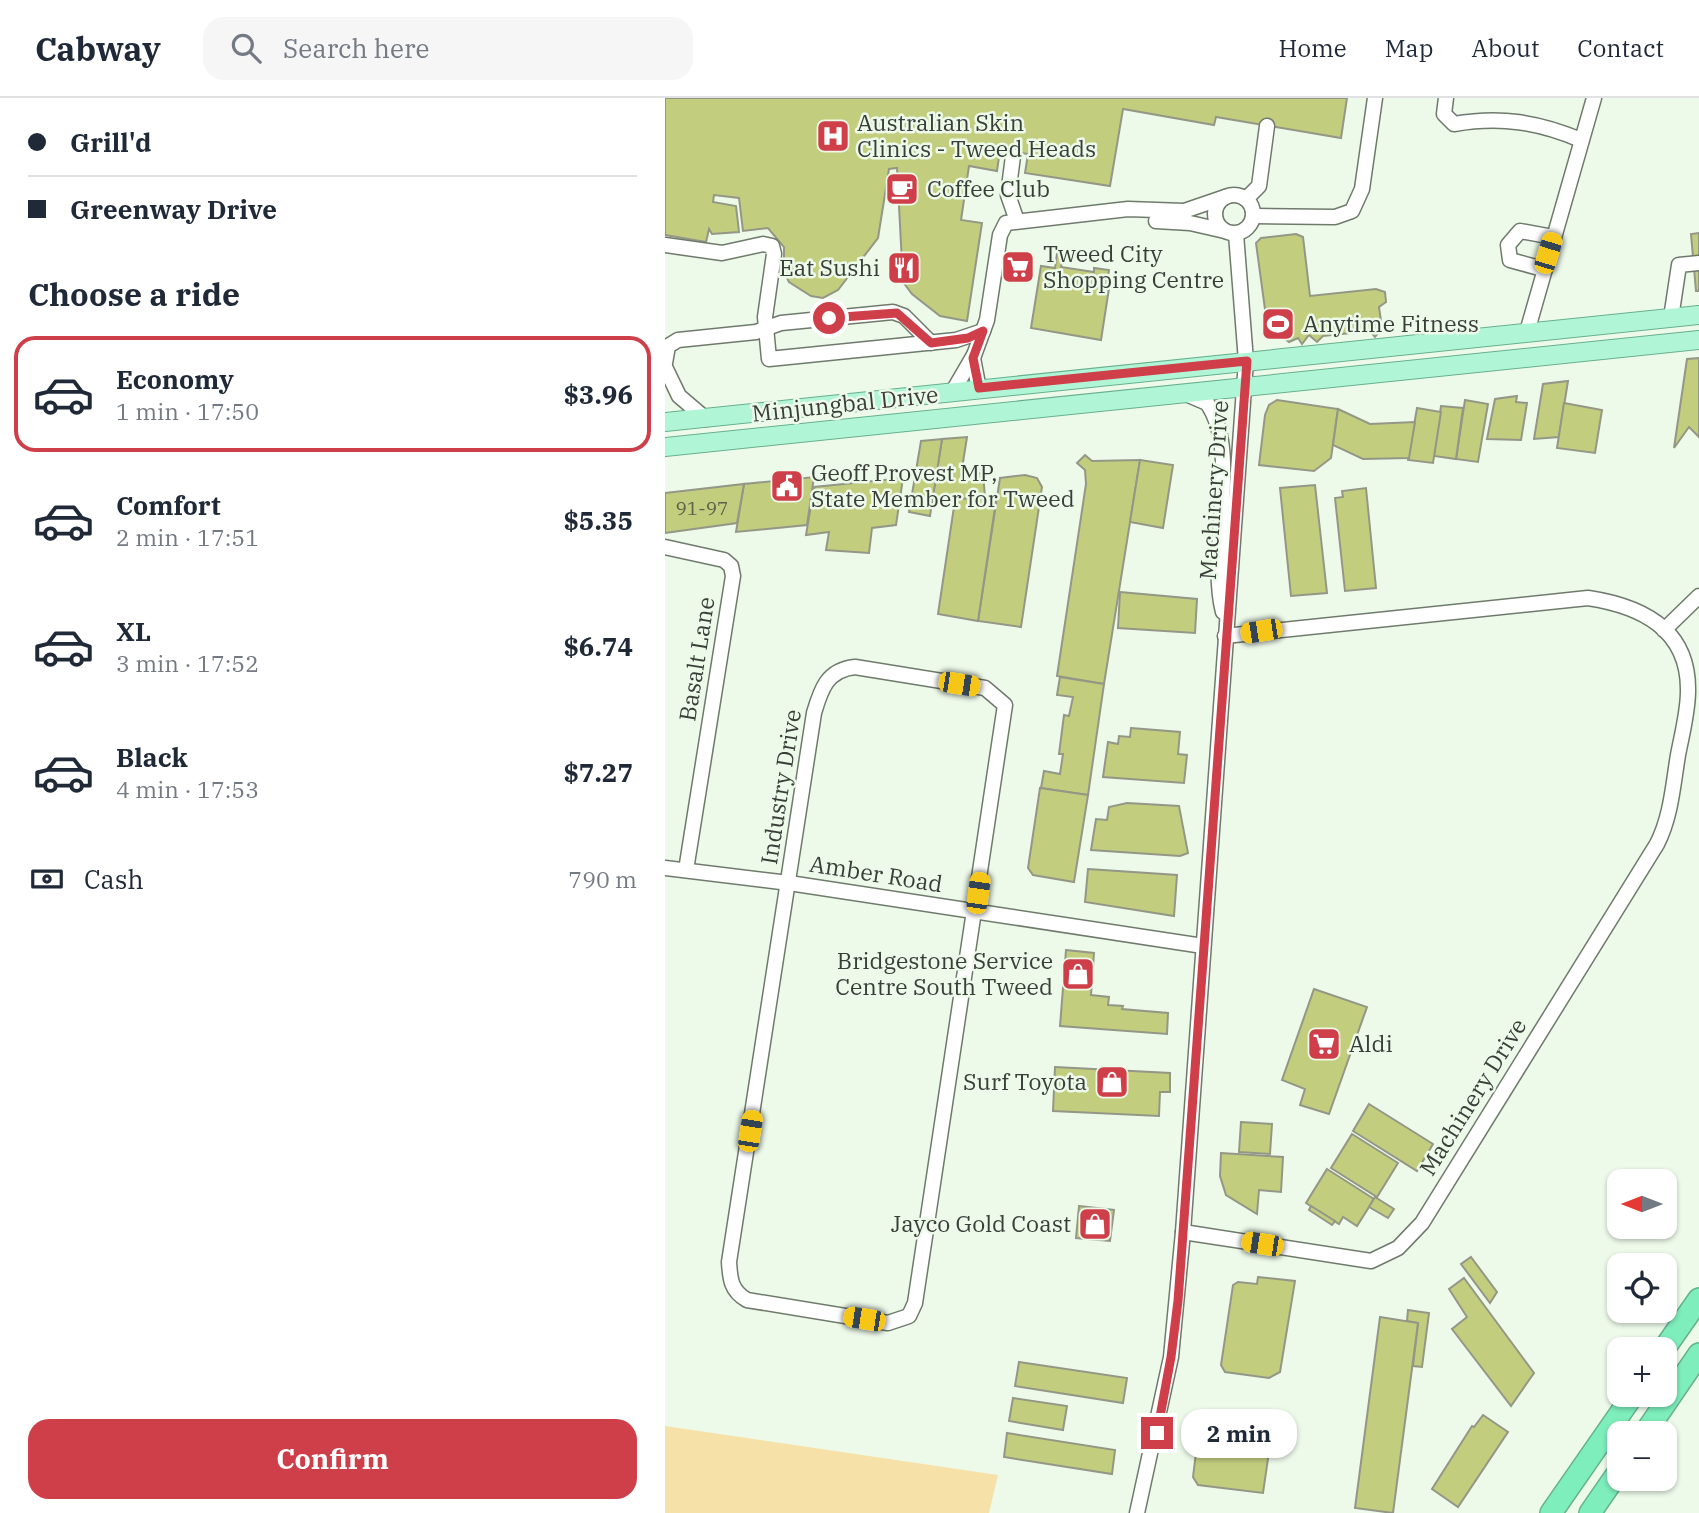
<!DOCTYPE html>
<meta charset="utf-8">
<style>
:root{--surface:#fff;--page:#f6f6f7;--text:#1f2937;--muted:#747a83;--line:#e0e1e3;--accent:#cf3f4a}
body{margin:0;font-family:"IBM Plex Serif",serif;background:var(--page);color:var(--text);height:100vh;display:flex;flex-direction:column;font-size:26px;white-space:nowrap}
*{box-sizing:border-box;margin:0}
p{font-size:23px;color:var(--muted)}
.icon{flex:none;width:38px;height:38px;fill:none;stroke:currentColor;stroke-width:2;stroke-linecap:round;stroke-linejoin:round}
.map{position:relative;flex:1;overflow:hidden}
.sheet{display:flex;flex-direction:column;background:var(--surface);width:665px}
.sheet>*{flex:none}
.banner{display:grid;align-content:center;height:154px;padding:0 28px;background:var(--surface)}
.needle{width:46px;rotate:270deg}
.controls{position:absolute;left:942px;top:1071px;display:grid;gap:14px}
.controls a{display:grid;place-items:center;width:70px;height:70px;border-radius:14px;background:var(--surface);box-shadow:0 2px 5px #0004;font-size:35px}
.end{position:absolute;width:32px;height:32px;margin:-16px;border:9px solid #cf3f4a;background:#fff;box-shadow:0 0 0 4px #fff}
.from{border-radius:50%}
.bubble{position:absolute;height:49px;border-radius:21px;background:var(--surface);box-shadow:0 2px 5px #0004;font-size:23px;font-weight:800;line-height:49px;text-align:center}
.car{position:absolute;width:21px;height:42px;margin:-21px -10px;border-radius:9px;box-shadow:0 0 5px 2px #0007;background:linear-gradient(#f5c518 24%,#345 0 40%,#f5c518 0 76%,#345 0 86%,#f5c518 0)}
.banner b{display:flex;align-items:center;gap:24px;height:66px;font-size:26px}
.banner b+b{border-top:2px solid var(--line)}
.banner i{width:18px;height:18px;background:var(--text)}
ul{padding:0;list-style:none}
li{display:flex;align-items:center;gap:21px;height:116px;margin:0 14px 10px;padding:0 14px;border:4px solid transparent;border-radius:21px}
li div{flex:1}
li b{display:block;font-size:26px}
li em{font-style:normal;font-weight:800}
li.on{border-color:var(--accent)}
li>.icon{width:63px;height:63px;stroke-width:1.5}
h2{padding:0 28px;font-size:32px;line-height:84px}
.pay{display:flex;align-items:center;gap:18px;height:77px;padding:0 28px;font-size:26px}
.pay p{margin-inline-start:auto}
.primary-button{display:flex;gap:14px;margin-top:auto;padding:14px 28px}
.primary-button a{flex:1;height:80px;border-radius:21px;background:var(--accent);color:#fff;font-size:28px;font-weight:800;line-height:80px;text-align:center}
header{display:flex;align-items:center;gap:42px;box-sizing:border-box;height:98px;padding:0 35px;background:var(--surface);border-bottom:2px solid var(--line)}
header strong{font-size:33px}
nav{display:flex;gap:38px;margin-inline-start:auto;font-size:24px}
.search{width:490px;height:63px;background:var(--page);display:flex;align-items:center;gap:18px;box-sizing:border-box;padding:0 24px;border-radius:21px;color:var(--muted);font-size:26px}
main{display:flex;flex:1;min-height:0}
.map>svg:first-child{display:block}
</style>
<header>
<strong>Cabway</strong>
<div class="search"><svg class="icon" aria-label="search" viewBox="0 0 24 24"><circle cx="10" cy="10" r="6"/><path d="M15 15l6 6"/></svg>Search here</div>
<nav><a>Home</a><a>Map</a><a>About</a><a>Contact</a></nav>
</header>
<main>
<section class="sheet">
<div class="banner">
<b><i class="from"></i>Grill'd</b>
<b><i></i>Greenway Drive</b>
</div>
<h2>Choose a ride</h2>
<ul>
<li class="on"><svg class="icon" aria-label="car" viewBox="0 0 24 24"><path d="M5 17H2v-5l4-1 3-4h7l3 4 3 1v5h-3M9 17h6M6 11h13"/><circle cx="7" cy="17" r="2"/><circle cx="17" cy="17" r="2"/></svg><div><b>Economy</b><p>1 min · 17:50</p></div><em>$3.96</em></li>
<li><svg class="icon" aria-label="car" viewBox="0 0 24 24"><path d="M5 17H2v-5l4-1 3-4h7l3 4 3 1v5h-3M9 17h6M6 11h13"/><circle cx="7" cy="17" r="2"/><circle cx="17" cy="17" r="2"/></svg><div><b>Comfort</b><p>2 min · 17:51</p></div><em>$5.35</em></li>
<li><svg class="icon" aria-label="car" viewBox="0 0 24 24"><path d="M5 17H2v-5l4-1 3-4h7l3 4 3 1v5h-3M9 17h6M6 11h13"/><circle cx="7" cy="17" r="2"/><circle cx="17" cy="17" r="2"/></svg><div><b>XL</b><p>3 min · 17:52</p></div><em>$6.74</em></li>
<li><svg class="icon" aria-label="car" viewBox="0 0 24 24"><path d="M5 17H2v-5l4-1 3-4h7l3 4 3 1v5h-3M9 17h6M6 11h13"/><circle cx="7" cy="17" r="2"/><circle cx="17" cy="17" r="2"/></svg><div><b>Black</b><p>4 min · 17:53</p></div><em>$7.27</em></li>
</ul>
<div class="pay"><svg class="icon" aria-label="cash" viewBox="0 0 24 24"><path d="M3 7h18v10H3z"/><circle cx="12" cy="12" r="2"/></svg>Cash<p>790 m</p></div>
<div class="primary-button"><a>Confirm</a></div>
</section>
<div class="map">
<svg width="1034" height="1415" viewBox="0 0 1034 1415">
<rect width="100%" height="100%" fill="#edfaea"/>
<!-- green -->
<path fill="#f6e2a8" d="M0,1328L333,1377L324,1415H0Z"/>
<!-- building -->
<g fill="#c2ce7e" stroke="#949786" stroke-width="2">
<path d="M0,0H682L676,40L551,19L549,27L458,11L445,88L360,75L363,56L335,52L332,73L304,68L296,122L317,125L302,223L275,218L247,196L238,184L232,70L224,71L213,140L173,192L158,200L146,198L124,184L119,174V149L103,130L78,133L74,100L49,97L48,104L71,108L74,134L47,136L44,131L41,144L0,137Z"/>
<path d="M1034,135V193H1031L1026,136Z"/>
<path d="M631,136L638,139L645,198L711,191L720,194L721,204L714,209L717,230L710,239L705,233L658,238L652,244L644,237L637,246L633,240L624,244L602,226L591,145L596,140Z"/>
<path d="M392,156H398L396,169L429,174V170L444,172L442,183L445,184L436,242L366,230L376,168L390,170Z"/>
<path d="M1034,260V339L1024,329L1009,350L1022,261Z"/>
<path d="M903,283L894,339L869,341L878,286Z"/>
<path d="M852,298L851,304L862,305L856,342L822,341L830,301Z"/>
<path d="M612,302L673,311L666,360L649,373L594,367L600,317L604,307Z"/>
<path d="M800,302L823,306L813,364L791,361Z"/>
<path d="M899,305L937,312L930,355L892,350Z"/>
<path d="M776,308L798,310L791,361L769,358Z"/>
<path d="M752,310L776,314L768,365L743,362Z"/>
<path d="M673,311L705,326L750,324L744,360L698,361L668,347Z"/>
<path d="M302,339L296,377L318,375L320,399L267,404L277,341Z"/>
<path d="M277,341L265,418L244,414L256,343Z"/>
<path d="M420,357L427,363L475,362L439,586L392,578L421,386L420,372L412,365Z"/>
<path d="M475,362L508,367L498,430L465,424Z"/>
<path d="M360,377L372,380L377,389L356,529L313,523L335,380Z"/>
<path d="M149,379L142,427L71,434L79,386Z"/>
<path d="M238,380L231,427L207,430L204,455L161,452L164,434L141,437L149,389Z"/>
<path d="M79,386L72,425L0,435V395Z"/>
<path d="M650,387L662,495L626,498L615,390Z"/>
<path d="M701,390L711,490L680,493L670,400L678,399L677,393Z"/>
<path d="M332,396L313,523L273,516L290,402Z"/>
<path d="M455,494L532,501L530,535L453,530Z"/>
<path d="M395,579L439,586L423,697L376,690L379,673L395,676L398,656H394L399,617L404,618L408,599L392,597Z"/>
<path d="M466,630L515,634L513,656L522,657L519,685L438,679L443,644L453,646L454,638L465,639Z"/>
<path d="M375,690L423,697L409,784L368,777L363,770Z"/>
<path d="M462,705L514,708L523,755L515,758L426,752L431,721L442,722L444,709Z"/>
<path d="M423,771L512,777L509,818L420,804Z"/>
<path d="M401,852L429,855L426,897L444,899L443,907L458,908L457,911L503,915L502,936L395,928Z"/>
<path d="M649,891L702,909L664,1016L635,1007L640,991L617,982Z"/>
<path d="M390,969L505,975V994H495L494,1018L388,1013Z"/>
<path d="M704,1006L768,1046L752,1073L688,1033Z"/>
<path d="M576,1024L607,1026L605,1056L574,1054Z"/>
<path d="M687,1036L733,1065L712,1099L666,1070Z"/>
<path d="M556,1055L618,1059L616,1094L594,1092L592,1116L561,1097L555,1078Z"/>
<path d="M662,1071L709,1101L692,1128L678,1119L674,1126L641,1105Z"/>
<path d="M710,1099L729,1111L723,1120L704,1109Z"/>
<path d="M414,1108L449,1112L445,1143L411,1140Z"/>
<path d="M646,1108L670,1123L667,1127L644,1112Z"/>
<path d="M806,1159L832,1194L825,1205L796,1166Z"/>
<path d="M593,1179L630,1183L615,1274L604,1280L560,1274L556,1267L568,1187L573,1184L592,1186Z"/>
<path d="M799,1180L869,1275L846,1308L787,1231L802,1219L784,1191Z"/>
<path d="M743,1212L764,1215L757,1269L748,1268L753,1225L742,1223Z"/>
<path d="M715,1219L753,1225L728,1415L690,1410Z"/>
<path d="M354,1264L462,1280L458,1305L350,1288Z"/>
<path d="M348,1300L402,1308L398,1332L344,1323Z"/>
<path d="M818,1317L843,1334L793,1409L767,1391L807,1328L809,1329Z"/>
<path d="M534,1331L606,1340L598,1395L533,1387L528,1379Z"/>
<path d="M342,1335L450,1352L447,1376L339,1359Z"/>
</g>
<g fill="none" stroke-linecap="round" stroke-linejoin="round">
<defs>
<g id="minor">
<path d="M781,0L779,16L789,26C836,18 873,24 916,42"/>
<path d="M348,58L343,97L352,123"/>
<circle cx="569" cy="116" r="19"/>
<path d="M581,101L594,88L602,28"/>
<path d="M589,118L670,119L687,113L697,91L710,0"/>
<path d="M491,123L525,125L560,133"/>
<path d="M0,147L57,155L98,146L107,148L109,156L100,219L104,261L291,242L318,233"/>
<path d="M878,171L845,162L843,147L855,133L888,139"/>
<path d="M1006,220L1014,167L1034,165"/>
<path d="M862,234L929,0"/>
<path d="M0,265L3,248L13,242L91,234L116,225L228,214L239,218L266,245"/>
<path d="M0,269L14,298L41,321"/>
<path d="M314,291L308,260L322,222L335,137L341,125L463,111L519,113L560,99"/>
<path d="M288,293L309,257"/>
<path d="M521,296L542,305C577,355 542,453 558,514"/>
<path d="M0,449L59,462L66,468L68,478L21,772"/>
<path d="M999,532L1034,498"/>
<path d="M190,569L320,590L340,607L250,1205L244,1218L223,1225L82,1202C66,1193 65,1181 64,1164L149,615C156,591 162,572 190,569Z"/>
<path d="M0,770L124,785L538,848"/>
<path d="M518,1134L706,1163L733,1150L757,1125L992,746C1006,719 1008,687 1013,657C1017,636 1023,614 1023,593C1024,531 976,508 923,500L560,538"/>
<path d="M472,1415L506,1259L518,1134L581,263L571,136"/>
</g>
<g id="major">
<path d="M0,324L1034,217"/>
<path d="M0,349L1034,242"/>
</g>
<g id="highway">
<path d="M999,1251L1034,1201"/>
<path d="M980,1335L1034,1256"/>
<path d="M886,1415L968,1297"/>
<path d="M925,1415L954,1373"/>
</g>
</defs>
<!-- minor casing -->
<use href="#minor" stroke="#6f7a6c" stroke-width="17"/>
<!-- major casing -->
<use href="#major" stroke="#66b08e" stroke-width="20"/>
<!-- highway casing -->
<use href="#highway" stroke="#66b08e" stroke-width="24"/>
<!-- minor -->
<use href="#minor" stroke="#fff" stroke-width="14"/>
<!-- major -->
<use href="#major" stroke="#b1f5d7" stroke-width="18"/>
<!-- highway -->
<use href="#highway" stroke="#7deebc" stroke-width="21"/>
</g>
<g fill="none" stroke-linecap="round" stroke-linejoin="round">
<!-- route -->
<path stroke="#cf3f4a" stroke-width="9" d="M164,220L232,215L266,245L303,240L318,233L308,260L314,290L582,263L513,1203L506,1259L492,1335"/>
</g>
<!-- icons -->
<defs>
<symbol id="hospital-square" viewBox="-11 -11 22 22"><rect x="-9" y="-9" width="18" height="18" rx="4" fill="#cf3f4a" stroke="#edfaea"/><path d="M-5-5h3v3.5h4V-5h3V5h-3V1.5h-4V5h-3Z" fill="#fff"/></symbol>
<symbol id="cafe-square" viewBox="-11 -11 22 22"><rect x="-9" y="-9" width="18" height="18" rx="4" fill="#cf3f4a" stroke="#edfaea"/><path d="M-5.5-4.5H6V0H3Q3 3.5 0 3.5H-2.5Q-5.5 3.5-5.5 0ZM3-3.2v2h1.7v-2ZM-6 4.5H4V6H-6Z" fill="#fff"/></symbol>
<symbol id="supermarket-square" viewBox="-11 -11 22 22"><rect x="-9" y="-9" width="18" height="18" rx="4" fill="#cf3f4a" stroke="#edfaea"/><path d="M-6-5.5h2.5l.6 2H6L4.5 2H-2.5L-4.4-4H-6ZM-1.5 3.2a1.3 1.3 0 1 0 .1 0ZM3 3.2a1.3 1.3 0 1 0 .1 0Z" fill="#fff"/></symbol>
<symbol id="restaurant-square" viewBox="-11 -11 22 22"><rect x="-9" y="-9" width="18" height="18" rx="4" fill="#cf3f4a" stroke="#edfaea"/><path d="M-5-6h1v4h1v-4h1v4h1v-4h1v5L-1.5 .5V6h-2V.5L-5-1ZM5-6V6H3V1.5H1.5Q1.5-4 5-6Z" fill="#fff"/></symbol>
<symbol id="stadium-square" viewBox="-11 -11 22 22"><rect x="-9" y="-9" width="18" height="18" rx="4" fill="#cf3f4a" stroke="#edfaea"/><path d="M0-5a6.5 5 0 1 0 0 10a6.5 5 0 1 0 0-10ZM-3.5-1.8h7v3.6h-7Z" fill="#fff"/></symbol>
<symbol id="civic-square" viewBox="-11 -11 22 22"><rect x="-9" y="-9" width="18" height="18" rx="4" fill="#cf3f4a" stroke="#edfaea"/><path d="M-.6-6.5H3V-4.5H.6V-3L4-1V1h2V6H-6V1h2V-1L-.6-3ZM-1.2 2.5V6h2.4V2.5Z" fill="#fff"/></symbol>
<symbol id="shop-square" viewBox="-11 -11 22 22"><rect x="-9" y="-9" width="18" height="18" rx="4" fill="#cf3f4a" stroke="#edfaea"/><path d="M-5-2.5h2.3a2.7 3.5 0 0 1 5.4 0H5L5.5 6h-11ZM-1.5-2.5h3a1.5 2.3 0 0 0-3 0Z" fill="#fff"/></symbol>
</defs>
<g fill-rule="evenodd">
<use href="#hospital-square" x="149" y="19" width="38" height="38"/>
<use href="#cafe-square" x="218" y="72" width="38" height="38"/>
<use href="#supermarket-square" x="334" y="150" width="38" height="38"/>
<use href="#restaurant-square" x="220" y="151" width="38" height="38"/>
<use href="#stadium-square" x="594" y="207" width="38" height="38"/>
<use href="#civic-square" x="103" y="369" width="38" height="38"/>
<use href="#shop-square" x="394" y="857" width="38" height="38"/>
<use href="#supermarket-square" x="640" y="927" width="38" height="38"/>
<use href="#shop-square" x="428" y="965" width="38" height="38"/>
<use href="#shop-square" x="411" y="1107" width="38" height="38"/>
</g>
<g text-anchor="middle" stroke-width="5" stroke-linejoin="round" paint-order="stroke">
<!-- number labels -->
<g font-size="19" fill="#5c624a">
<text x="37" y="417">91-97</text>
</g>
<!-- poi labels -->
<g font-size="23" fill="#3a3e38" stroke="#edfaea" text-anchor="start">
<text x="192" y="33">Australian Skin<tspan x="192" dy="26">Clinics - Tweed Heads</tspan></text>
<text x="262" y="99">Coffee Club</text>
<text x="378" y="164">Tweed City<tspan x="378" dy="26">Shopping Centre</tspan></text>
<text x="215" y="178" text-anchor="end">Eat Sushi</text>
<text x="638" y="234">Anytime Fitness</text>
<text x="146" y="383">Geoff Provest MP,<tspan x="146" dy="26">State Member for Tweed</tspan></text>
<text x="388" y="871" text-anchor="end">Bridgestone Service<tspan x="388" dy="26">Centre South Tweed</tspan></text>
<text x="684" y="954">Aldi</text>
<text x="422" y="992" text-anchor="end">Surf Toyota</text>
<text x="406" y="1134" text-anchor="end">Jayco Gold Coast</text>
</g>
<!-- street labels -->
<g font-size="23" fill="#3a3e38" stroke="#edfaea">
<text transform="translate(180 306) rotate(-6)" y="8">Minjungbal Drive</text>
<text transform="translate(549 392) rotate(-86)" y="8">Machinery Drive</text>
<text transform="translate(32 561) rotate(-81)" y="8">Basalt Lane</text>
<text transform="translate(116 689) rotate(-81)" y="8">Industry Drive</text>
<text transform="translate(211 776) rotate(9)" y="8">Amber Road</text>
<text transform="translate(808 999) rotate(-58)" y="8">Machinery Drive</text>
</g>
</g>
</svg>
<div class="controls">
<a><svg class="needle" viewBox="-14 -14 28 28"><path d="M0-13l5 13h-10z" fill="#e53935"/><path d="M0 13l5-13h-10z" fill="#747a83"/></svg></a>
<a><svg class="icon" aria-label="locate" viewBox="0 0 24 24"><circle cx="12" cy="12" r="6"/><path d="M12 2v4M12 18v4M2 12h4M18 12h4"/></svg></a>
<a>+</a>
<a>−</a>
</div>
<i class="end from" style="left:164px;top:220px"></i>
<i class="end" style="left:492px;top:1335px"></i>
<div class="bubble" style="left:516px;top:1311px;width:116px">2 min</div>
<i class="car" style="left:883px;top:155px;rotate:17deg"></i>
<i class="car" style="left:596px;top:533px;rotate:261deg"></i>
<i class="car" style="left:294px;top:586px;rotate:99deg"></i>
<i class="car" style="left:313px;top:795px;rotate:8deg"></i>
<i class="car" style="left:85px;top:1033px;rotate:9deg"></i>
<i class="car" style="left:597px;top:1146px;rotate:279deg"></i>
<i class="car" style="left:199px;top:1221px;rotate:279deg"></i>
</div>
</main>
